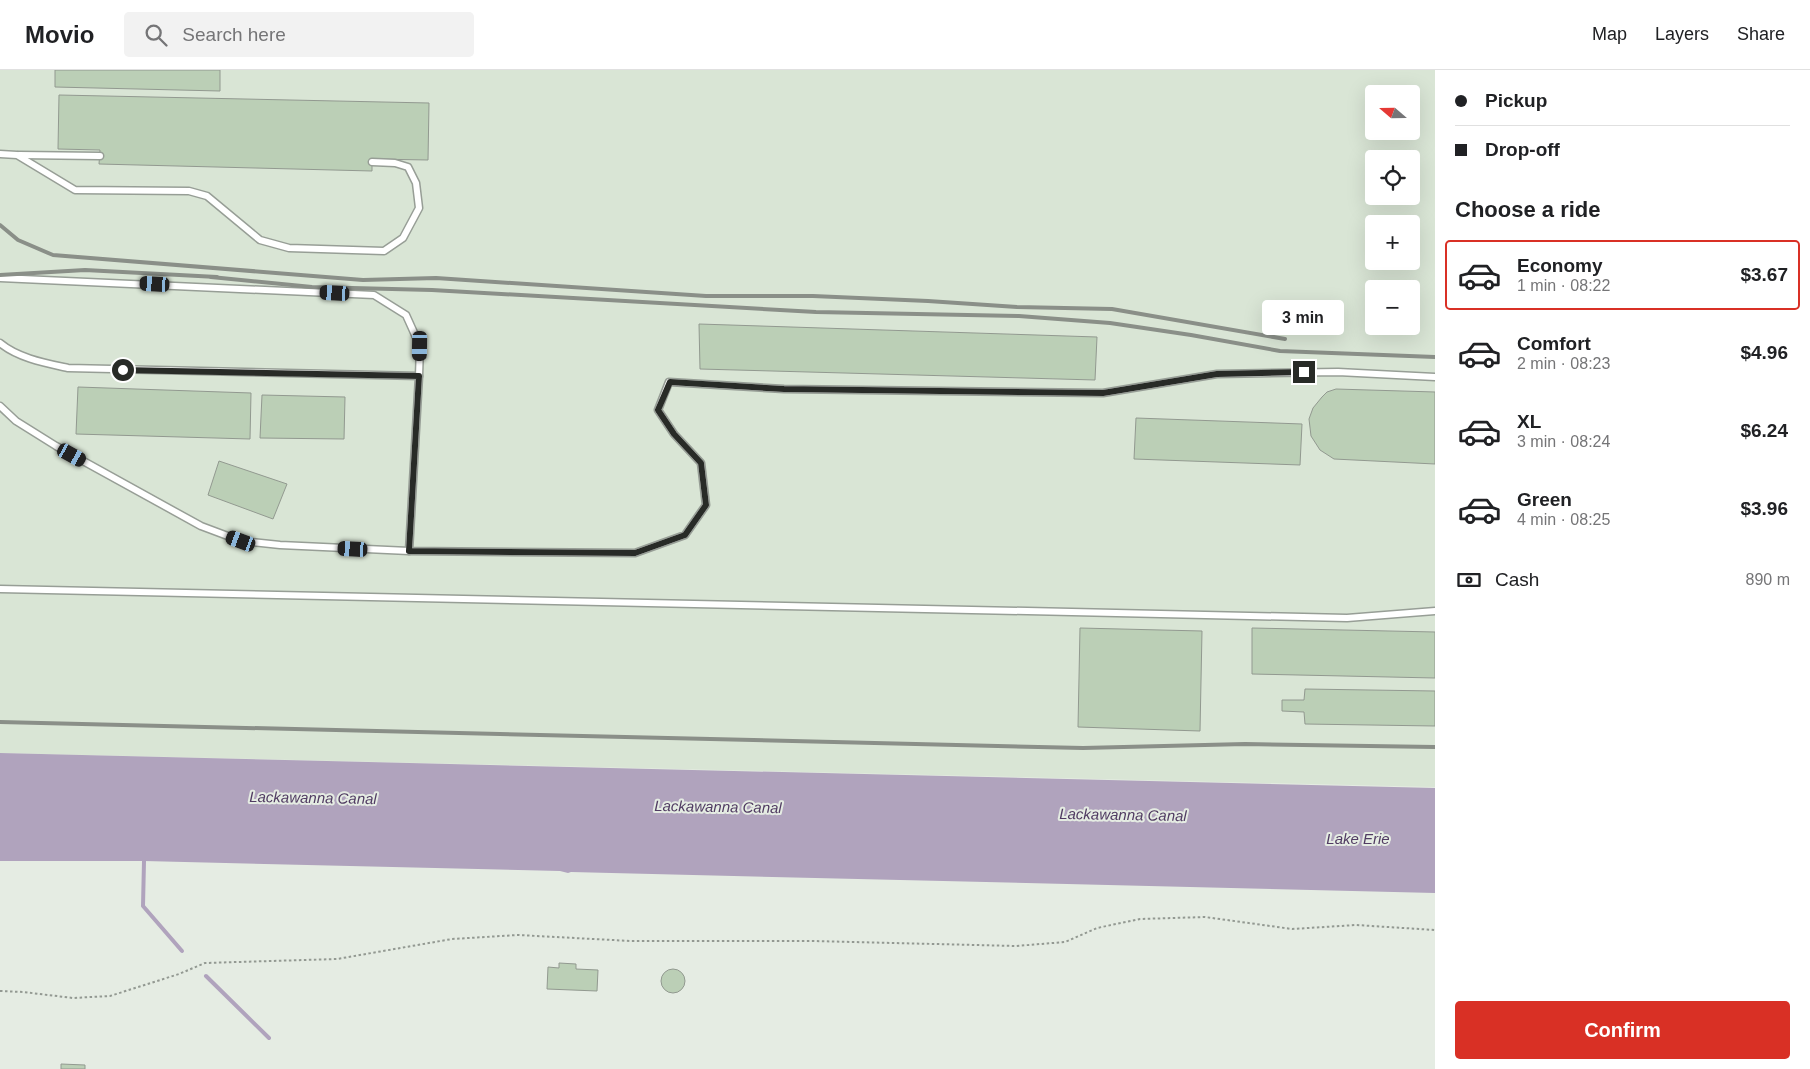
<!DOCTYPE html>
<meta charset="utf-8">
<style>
:root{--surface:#fff;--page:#f2f2f2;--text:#202124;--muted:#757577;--line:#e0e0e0;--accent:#d93025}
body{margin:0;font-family:Helvetica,sans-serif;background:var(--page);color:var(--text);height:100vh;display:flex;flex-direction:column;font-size:19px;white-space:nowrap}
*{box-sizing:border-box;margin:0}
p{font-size:16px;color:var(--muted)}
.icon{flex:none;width:28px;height:28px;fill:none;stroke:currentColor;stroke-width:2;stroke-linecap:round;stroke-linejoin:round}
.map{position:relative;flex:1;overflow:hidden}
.drawer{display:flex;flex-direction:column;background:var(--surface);width:375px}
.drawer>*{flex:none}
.banner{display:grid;align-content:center;height:110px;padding:0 20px;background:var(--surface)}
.needle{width:32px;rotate:290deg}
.tools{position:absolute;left:1365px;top:15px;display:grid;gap:10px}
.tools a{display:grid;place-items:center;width:55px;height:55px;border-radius:5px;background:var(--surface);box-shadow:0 5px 20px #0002;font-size:25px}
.end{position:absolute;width:22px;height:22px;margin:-11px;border:6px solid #282b27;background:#fff;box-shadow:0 0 0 2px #fff}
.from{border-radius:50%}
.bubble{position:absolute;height:35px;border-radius:5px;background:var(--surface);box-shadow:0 5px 20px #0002;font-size:16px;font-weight:700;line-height:35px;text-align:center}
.car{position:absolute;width:15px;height:30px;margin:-15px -8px;border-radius:6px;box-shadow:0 0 4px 1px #0007;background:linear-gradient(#222 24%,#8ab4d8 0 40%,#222 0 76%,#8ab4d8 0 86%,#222 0)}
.banner b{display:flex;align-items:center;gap:18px;height:48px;font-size:19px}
.banner b+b{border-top:1px solid var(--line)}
.banner i{width:12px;height:12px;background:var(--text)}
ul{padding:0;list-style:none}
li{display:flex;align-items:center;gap:15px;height:70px;margin:0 10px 8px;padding:0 10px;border:2px solid transparent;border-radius:5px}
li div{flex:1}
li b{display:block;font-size:19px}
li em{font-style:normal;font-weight:700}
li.selected{border-color:var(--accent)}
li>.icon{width:45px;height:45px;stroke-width:1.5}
h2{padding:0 20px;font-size:22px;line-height:60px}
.pay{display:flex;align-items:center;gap:12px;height:55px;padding:0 20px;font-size:19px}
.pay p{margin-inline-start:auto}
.primary-button{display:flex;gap:10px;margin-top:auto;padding:10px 20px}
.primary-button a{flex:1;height:58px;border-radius:5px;background:var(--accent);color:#fff;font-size:20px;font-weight:700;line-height:58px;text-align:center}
header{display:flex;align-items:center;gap:30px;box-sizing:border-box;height:70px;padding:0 25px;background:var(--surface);border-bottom:1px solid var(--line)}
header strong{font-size:24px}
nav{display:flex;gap:28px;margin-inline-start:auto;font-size:18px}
.search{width:350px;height:45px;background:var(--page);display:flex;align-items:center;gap:12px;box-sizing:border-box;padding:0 18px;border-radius:5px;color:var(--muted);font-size:19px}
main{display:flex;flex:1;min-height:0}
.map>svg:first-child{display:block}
</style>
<header>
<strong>Movio</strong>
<div class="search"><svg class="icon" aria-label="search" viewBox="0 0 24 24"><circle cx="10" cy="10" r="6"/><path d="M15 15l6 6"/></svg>Search here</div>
<nav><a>Map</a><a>Layers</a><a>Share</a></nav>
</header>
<main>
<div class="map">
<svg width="1435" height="999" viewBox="0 0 1435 999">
<rect width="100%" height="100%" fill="#e5ece3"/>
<!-- built -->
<path fill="#d9e5d5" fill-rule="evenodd" d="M0,0H1435V717L0,683ZM1374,24H1411V61H1374ZM1374,89H1411V126H1374ZM1374,154H1411V191H1374ZM1374,219H1411V256H1374Z"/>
<!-- water -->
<path fill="#b0a3bd" d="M0,683L1435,718V823L571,802L568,803L560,801L144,791H0Z"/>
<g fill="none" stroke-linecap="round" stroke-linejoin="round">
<!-- stream -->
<g stroke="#b0a3bd" stroke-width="4">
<path d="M144,791L143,836L182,881"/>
<path d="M206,906L269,968"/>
</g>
</g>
<!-- building -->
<g fill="#bbcfb6" stroke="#929990">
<path d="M55,0H220V21L55,17Z"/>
<path d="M59,25L429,33L428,90L372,89V101L99,94L100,80L58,79Z"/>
<path d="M699,254L1097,267L1095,310L700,299Z"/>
<path d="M78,317L251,323L250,369L76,364Z"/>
<path d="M1336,319L1435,322V394L1334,389L1320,380L1311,366L1309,349L1313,338L1322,327L1327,322Z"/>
<path d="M262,325L345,327L344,369L260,368Z"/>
<path d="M1136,348L1302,354L1300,395L1134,389Z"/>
<path d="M219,391L287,414L273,449L208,425Z"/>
<path d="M1080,558L1202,561L1200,661L1078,657Z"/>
<path d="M1252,558L1435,562V608L1252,604Z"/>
<path d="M1305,619L1435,621V656L1305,654L1304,642L1282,641V630H1304Z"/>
<path d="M559,893L576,894V899L598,900L597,921L547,919L548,897L559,898Z"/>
<circle cx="673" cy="911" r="12"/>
<path d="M61,994L85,995V999H61Z"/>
</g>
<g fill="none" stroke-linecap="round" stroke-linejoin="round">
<defs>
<g id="service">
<path d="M0,84L17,85L75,120L189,121L207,126L260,170L289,178L384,181L403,168L419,138L416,113L408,97L395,93L372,92"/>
<path d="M19,85L100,86"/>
<path d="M0,208L374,225L406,245L420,276L419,306"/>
<path d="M0,273C18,288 45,293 68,298L419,306L409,481L635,483L685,465L706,435L701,393L674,364L658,340L669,312L784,319L1103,323L1217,304L1338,302L1435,307"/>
<path d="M0,336L16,351L56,376L201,456L241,471L280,475L409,481"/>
<path d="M0,519L1347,548L1435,541"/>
</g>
</defs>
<!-- service casing -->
<use href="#service" stroke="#979e96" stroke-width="9"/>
<!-- path -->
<path stroke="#939992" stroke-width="2" stroke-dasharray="2.5 2.5" stroke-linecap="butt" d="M0,921L23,922L73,928L110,926L179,904L205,893L337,889L452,869L518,865L631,871H812L1016,876L1065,872L1097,858L1140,849L1205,847L1292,859L1356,855L1435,860"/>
<!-- service -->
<use href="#service" stroke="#fff" stroke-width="6"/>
<!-- rail -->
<g stroke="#8a8f88" stroke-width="4">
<path d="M0,155L18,170L53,185L363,210L436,208L706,226H813L928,231L1017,237L1112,239L1285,269"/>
<path d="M0,205L85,200L217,207"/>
<path d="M211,207L312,217L432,220L816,242L1019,246L1110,253L1191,265L1280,281L1435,287"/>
<path d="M0,652L1083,678L1245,674L1435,677"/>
</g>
</g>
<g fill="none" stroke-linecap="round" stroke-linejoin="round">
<!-- route -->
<path stroke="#282b27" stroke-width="6" d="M123,300L419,306L409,481L635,483L685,465L706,435L701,393L674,364L658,340L670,312L784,319L1103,323L1217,304L1304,302"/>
</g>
<g text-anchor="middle" stroke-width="4" stroke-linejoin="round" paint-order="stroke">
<!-- water labels -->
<g font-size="15" font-style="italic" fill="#503b62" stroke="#e5ece3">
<text transform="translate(313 728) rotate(1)" y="5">Lackawanna Canal</text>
<text transform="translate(718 737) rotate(1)" y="5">Lackawanna Canal</text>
<text transform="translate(1123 745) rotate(1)" y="5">Lackawanna Canal</text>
<text x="1358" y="774">Lake Erie</text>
</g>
</g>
</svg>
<div class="tools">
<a><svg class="needle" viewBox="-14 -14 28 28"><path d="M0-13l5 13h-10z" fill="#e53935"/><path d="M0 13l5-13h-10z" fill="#757577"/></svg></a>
<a><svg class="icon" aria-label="locate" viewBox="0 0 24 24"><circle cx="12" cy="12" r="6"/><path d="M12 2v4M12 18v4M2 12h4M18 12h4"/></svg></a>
<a>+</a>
<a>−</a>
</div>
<i class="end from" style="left:123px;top:300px"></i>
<i class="end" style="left:1304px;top:302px"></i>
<div class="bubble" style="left:1262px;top:230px;width:82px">3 min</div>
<i class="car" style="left:155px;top:214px;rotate:273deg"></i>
<i class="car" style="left:335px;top:223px;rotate:273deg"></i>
<i class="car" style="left:420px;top:276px;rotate:181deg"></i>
<i class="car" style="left:72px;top:385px;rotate:119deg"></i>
<i class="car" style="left:241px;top:471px;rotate:290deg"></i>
<i class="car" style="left:353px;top:479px;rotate:273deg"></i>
</div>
<section class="drawer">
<div class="banner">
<b><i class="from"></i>Pickup</b>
<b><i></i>Drop-off</b>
</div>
<h2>Choose a ride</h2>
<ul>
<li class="selected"><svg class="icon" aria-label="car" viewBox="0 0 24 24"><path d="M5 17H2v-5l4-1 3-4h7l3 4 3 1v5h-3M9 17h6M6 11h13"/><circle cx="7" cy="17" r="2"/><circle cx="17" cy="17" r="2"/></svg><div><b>Economy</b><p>1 min · 08:22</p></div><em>$3.67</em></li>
<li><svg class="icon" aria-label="car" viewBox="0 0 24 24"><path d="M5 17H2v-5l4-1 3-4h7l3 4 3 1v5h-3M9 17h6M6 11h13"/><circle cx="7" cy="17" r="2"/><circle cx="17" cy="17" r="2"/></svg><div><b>Comfort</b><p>2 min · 08:23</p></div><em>$4.96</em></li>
<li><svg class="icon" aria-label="car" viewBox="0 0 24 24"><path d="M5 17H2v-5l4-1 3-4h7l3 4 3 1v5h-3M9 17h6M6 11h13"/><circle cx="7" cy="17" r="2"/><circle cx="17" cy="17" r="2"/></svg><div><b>XL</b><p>3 min · 08:24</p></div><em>$6.24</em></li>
<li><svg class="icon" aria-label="car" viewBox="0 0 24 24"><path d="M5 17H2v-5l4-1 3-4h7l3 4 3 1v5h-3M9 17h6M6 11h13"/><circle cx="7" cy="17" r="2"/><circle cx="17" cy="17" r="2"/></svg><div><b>Green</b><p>4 min · 08:25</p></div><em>$3.96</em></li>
</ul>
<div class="pay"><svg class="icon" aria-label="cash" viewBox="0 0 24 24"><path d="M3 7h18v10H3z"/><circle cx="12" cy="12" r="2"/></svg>Cash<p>890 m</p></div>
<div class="primary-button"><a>Confirm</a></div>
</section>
</main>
